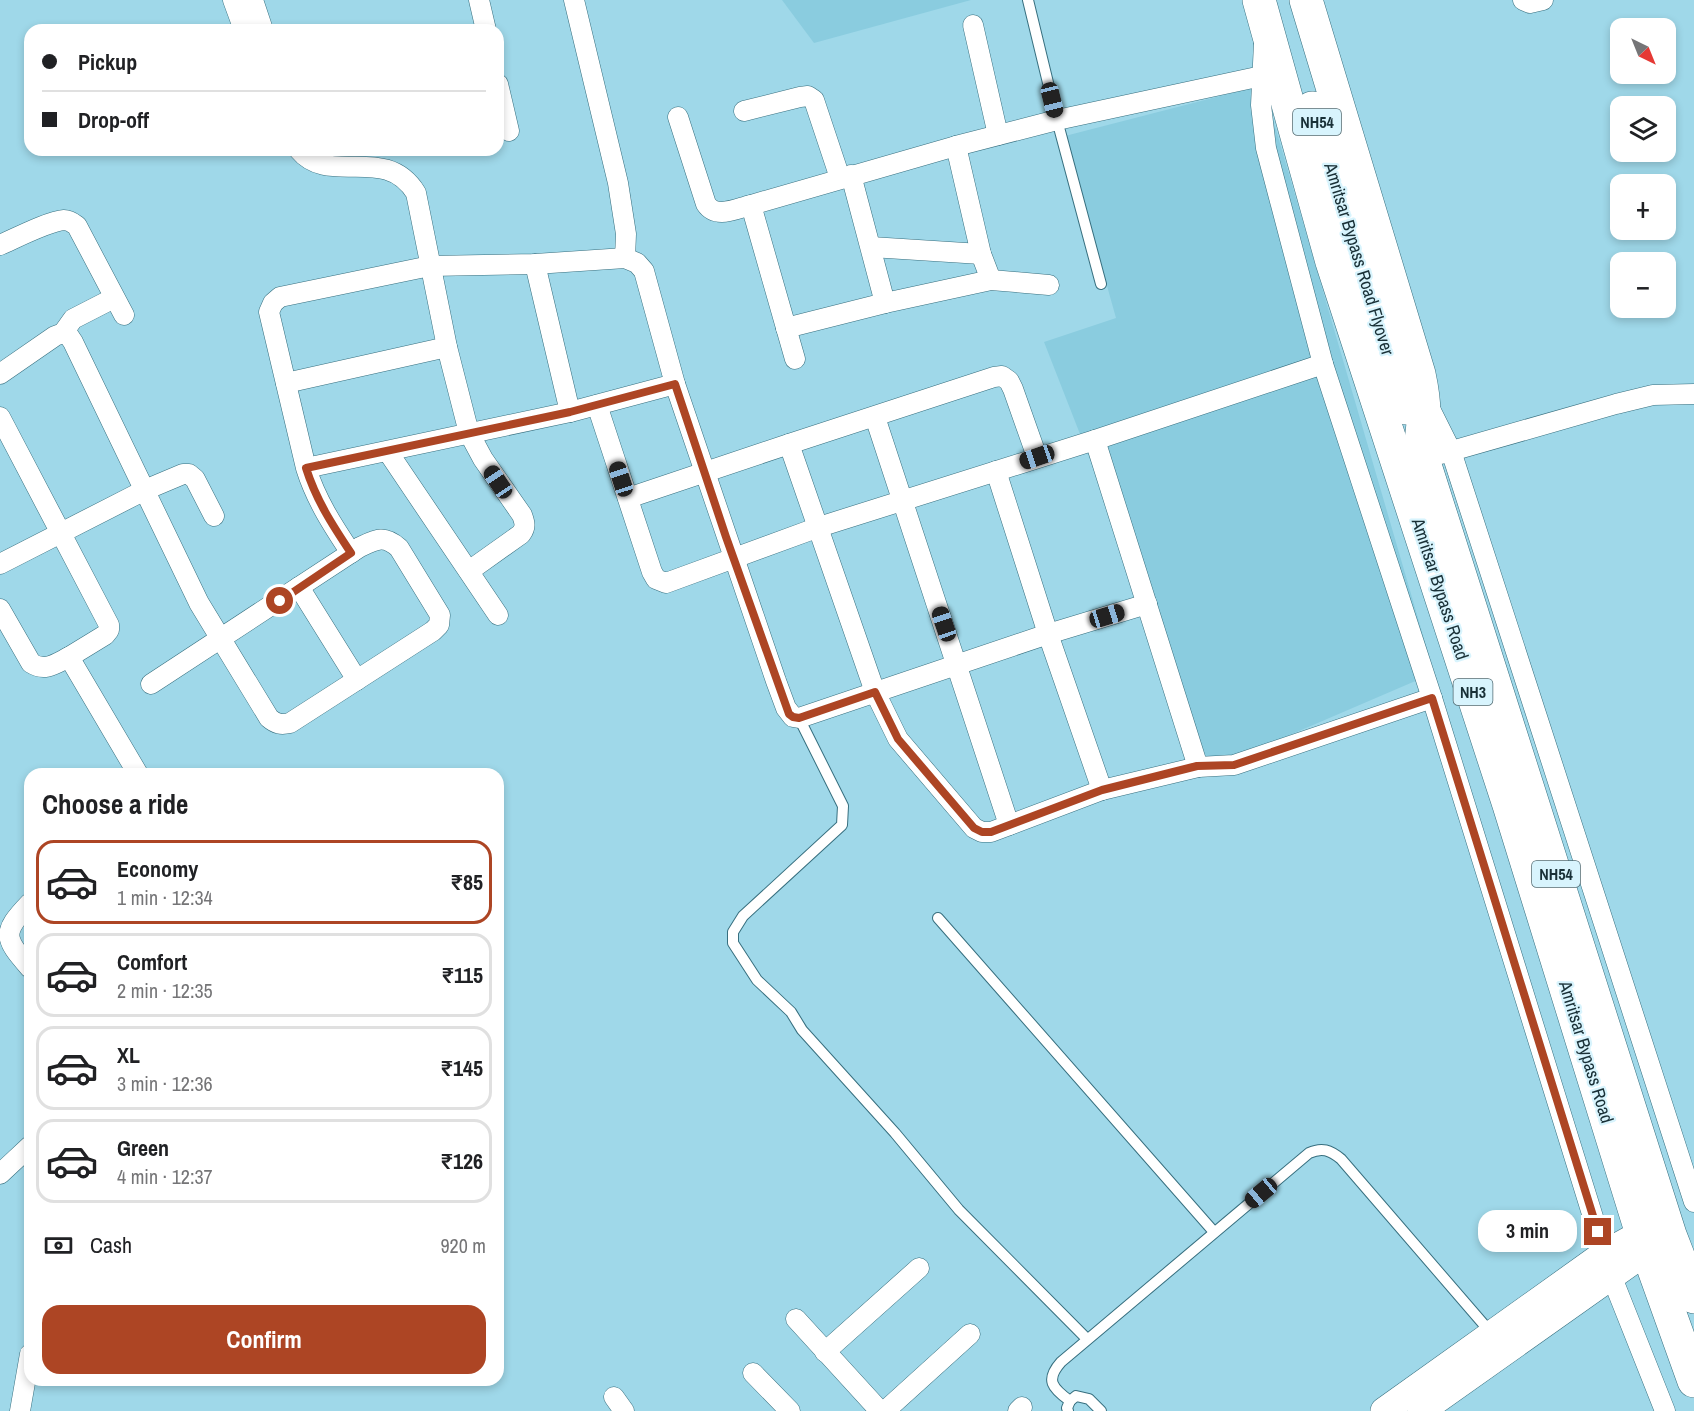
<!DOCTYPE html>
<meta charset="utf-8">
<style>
:root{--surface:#fff;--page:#f6f6f6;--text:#202124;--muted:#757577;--line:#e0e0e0;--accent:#ad4524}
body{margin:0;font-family:"Archivo Narrow",sans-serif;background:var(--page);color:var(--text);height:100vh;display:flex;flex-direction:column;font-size:22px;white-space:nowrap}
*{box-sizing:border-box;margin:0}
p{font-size:20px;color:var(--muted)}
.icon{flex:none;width:33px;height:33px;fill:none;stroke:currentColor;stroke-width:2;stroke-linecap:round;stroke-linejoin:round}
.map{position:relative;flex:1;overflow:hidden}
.drawer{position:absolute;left:24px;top:768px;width:480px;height:618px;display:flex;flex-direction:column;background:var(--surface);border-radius:18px;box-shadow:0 3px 9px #0003}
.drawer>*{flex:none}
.banner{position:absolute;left:24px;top:24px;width:480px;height:132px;border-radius:18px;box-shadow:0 3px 9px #0003;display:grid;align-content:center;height:132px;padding:0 18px;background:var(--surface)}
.needle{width:39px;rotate:137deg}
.controls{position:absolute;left:1610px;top:18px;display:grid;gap:12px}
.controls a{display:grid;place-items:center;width:66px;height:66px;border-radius:12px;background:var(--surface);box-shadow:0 3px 9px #0003;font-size:30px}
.end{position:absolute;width:27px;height:27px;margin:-14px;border:8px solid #ad4524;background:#fff;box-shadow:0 0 0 3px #fff}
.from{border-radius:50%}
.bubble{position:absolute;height:42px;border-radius:18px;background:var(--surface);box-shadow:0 3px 9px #0003;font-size:20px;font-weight:700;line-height:42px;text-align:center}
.car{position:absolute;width:18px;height:36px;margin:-18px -9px;border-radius:8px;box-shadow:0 0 4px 2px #0007;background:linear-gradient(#222 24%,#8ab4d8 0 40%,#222 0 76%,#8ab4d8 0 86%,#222 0)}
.banner b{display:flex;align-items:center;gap:21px;height:57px;font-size:22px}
.banner b+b{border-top:2px solid var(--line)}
.banner i{width:15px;height:15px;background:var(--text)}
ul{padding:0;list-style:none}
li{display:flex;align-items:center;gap:18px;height:84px;margin:0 12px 9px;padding:0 6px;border:3px solid var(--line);border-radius:18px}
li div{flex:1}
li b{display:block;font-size:22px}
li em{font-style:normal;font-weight:700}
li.selected{border-color:var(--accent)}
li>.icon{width:54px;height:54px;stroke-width:1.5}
h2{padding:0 18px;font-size:27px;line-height:72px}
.pay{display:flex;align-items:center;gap:15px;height:66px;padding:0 18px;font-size:22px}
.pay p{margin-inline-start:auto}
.button{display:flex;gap:12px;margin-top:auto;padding:12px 18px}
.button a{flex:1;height:69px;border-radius:18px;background:var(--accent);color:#fff;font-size:24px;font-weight:700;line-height:69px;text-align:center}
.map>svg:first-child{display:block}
</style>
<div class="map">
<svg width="1694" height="1411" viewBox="0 0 1694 1411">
<rect width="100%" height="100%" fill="#9fd8e9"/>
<!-- built -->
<g fill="#8accdf">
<path d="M782,0H971L814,43Z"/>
<path d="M1263,85L1434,673L1211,769L1044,342L1116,318L1065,136Z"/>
</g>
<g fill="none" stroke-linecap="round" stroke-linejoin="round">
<defs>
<g id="lane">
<path d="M1028,0L1057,120L1101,284"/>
<path d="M799,718L843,806L842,825L743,916L733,932V943L757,980L791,1012L802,1030L895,1133L959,1210L1087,1339"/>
<path d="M938,918L1214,1232"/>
<path d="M1070,1401C1052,1388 1045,1380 1061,1362L1309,1153C1322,1147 1330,1150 1341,1159L1492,1334"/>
<path d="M1068,1411L1067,1408L1070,1401L1076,1396L1089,1399L1101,1411"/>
</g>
<g id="street">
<path d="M233,0L244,30"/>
<path d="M253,0L263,30"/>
<path d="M479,0L486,30"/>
<path d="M574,0L618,183L626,234L625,258"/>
<path d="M1523,0L1530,3L1543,0"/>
<path d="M973,25L998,135"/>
<path d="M1264,43L1261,105L1266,148L1323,364L1432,698L1611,1275L1665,1411"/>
<path d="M498,84L509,131"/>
<path d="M744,111L800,97L808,96L814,100L840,178"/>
<path d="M678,117L706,204C716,219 735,209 751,205L956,146L1057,120L1271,74"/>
<path d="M956,146L981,254L991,280"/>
<path d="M299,150C329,187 385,143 416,193L447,347L469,433L483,459L522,515C525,523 526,527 521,534L469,571"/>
<path d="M851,175L885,303"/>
<path d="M751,205L795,359"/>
<path d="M0,245C16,238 49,221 64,220C70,220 73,223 77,226L124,315"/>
<path d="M871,247L981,254"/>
<path d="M535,264L570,412"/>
<path d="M786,328L885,303L991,280L1049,285"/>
<path d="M63,333L73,319L114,298"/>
<path d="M0,374L55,336L63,333L69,336L73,342L199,603L269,718C276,724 281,725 290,723L433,631L439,625L440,615L399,548C384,535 377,539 360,547L151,684"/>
<path d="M286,383L447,347"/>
<path d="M675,384L776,681L786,708L793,717L799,718L1048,634L1147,604"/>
<path d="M597,405L652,572L656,579L666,583L819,527L1095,440L1323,364"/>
<path d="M1428,405L1451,451L1694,1202"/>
<path d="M0,417L109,625V630L105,635L69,657"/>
<path d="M875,417L1009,825"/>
<path d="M1095,440L1198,767"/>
<path d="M388,452L498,615"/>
<path d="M1441,454L1616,404L1653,395L1694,394"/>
<path d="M1037,457L1013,389L1009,381L1002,376L994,377L789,444L875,692L898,739L974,828L982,832H991L1102,790L1198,767L1234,765L1432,698"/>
<path d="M306,468L570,412L675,384L644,271L637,263L625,258L535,264L430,266L280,297L273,303L269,312L306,468C316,500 333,526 351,553"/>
<path d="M996,471L1048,634L1102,790"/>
<path d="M628,498L789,444"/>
<path d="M0,564L145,490L183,474H189L195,479L214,516"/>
<path d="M299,587L357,680"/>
<path d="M0,609L31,663C45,672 55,664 69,657L138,774"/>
<path d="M30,903C1,933 4,938 30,968"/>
<path d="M0,1174L30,1146"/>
<path d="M796,1319L880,1411"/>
<path d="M825,1352L919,1268"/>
<path d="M753,1373L790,1411"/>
<path d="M614,1397L624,1411"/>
<path d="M20,1411L30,1354"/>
<path d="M885,1411L970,1334"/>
<path d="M1018,1411L1022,1407"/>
</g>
<g id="secondary">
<path d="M1384,1411L1604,1254L1658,1224"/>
<path d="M1421,1411L1661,1241"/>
</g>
<g id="highway">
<path d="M1259,0L1332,262L1509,805L1647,1250L1694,1381"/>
<path d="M1306,0L1419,374C1422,388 1424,400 1424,414C1423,429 1419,444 1423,459L1670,1235L1694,1297"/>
<path d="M1312,108L1407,408"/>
</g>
</defs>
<!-- lane casing -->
<use href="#lane" stroke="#376f7f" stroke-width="12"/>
<!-- street casing -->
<use href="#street" stroke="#376f7f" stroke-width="21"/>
<!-- secondary casing -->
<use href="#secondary" stroke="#376f7f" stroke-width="28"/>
<!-- highway casing -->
<use href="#highway" stroke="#376f7f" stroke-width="34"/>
<!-- lane -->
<use href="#lane" stroke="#fff" stroke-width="10"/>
<!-- street -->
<use href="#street" stroke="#fff" stroke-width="20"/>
<!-- secondary -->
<use href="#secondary" stroke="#fff" stroke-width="27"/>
<!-- highway -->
<use href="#highway" stroke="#fff" stroke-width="33"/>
</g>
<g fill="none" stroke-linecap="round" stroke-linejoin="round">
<!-- route -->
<path stroke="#ad4524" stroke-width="8" d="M280,601L351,553C333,526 316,500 306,468L570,412L675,384L726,537L789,714L793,717L799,718L875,692L898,739L974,828L982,832H991L1102,790L1197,766L1234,765L1432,698L1598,1232"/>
</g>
<g text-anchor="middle" stroke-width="4.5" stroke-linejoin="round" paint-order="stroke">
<!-- shield labels -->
<g fill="#d8f4fd" stroke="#526b72" stroke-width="1.5">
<rect x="1293" y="109" width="48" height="26" rx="4.5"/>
<rect x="1453.5" y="679" width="39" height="26" rx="4.5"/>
<rect x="1532" y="861" width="48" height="26" rx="4.5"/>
</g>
<g font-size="16" font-weight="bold" fill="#193037">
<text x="1317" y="128">NH54</text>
<text x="1473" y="698">NH3</text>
<text x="1556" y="880">NH54</text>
</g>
<!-- street labels -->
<g font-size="18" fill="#193037" stroke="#d8f4fd">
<text transform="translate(1359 259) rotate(73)" y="6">Amritsar Bypass Road Flyover</text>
<text transform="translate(1440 589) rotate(72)" y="6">Amritsar Bypass Road</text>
<text transform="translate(1586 1052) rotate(73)" y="6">Amritsar Bypass Road</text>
</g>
</g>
</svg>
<div class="controls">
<a><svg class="needle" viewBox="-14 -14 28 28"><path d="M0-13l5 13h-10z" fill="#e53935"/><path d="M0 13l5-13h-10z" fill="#757577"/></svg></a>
<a><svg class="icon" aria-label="layers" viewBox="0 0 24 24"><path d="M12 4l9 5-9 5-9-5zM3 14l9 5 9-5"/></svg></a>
<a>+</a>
<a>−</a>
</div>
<i class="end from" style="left:280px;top:601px"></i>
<i class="end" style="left:1598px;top:1232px"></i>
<div class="bubble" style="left:1478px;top:1210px;width:99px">3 min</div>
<i class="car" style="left:1052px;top:100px;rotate:166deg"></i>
<i class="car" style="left:1037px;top:457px;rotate:251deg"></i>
<i class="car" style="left:621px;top:479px;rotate:342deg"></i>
<i class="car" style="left:498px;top:482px;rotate:326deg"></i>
<i class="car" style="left:1107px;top:616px;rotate:73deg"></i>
<i class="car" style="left:944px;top:624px;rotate:341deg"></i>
<i class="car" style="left:1261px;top:1193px;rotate:230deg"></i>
<div class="banner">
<b><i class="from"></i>Pickup</b>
<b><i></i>Drop-off</b>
</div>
<section class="drawer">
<h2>Choose a ride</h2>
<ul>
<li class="selected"><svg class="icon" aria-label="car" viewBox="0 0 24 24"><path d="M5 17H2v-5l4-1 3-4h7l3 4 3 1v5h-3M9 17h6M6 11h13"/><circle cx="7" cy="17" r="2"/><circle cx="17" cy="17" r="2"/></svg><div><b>Economy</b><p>1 min · 12:34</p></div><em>₹85</em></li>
<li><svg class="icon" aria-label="car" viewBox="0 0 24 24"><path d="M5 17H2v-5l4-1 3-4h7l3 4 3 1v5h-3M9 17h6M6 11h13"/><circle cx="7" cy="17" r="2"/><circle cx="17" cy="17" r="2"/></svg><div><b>Comfort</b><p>2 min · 12:35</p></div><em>₹115</em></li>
<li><svg class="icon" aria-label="car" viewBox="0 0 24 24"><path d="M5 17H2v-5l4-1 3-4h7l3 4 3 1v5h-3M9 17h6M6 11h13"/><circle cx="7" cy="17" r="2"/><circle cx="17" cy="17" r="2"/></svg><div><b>XL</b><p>3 min · 12:36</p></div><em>₹145</em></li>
<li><svg class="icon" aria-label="car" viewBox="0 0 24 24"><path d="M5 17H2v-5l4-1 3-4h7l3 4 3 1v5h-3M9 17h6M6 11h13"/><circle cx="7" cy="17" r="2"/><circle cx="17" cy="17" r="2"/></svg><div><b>Green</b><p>4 min · 12:37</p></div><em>₹126</em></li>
</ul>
<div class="pay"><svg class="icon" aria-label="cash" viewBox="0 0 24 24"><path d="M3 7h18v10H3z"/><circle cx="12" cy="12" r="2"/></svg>Cash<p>920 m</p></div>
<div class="button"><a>Confirm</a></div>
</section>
</div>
